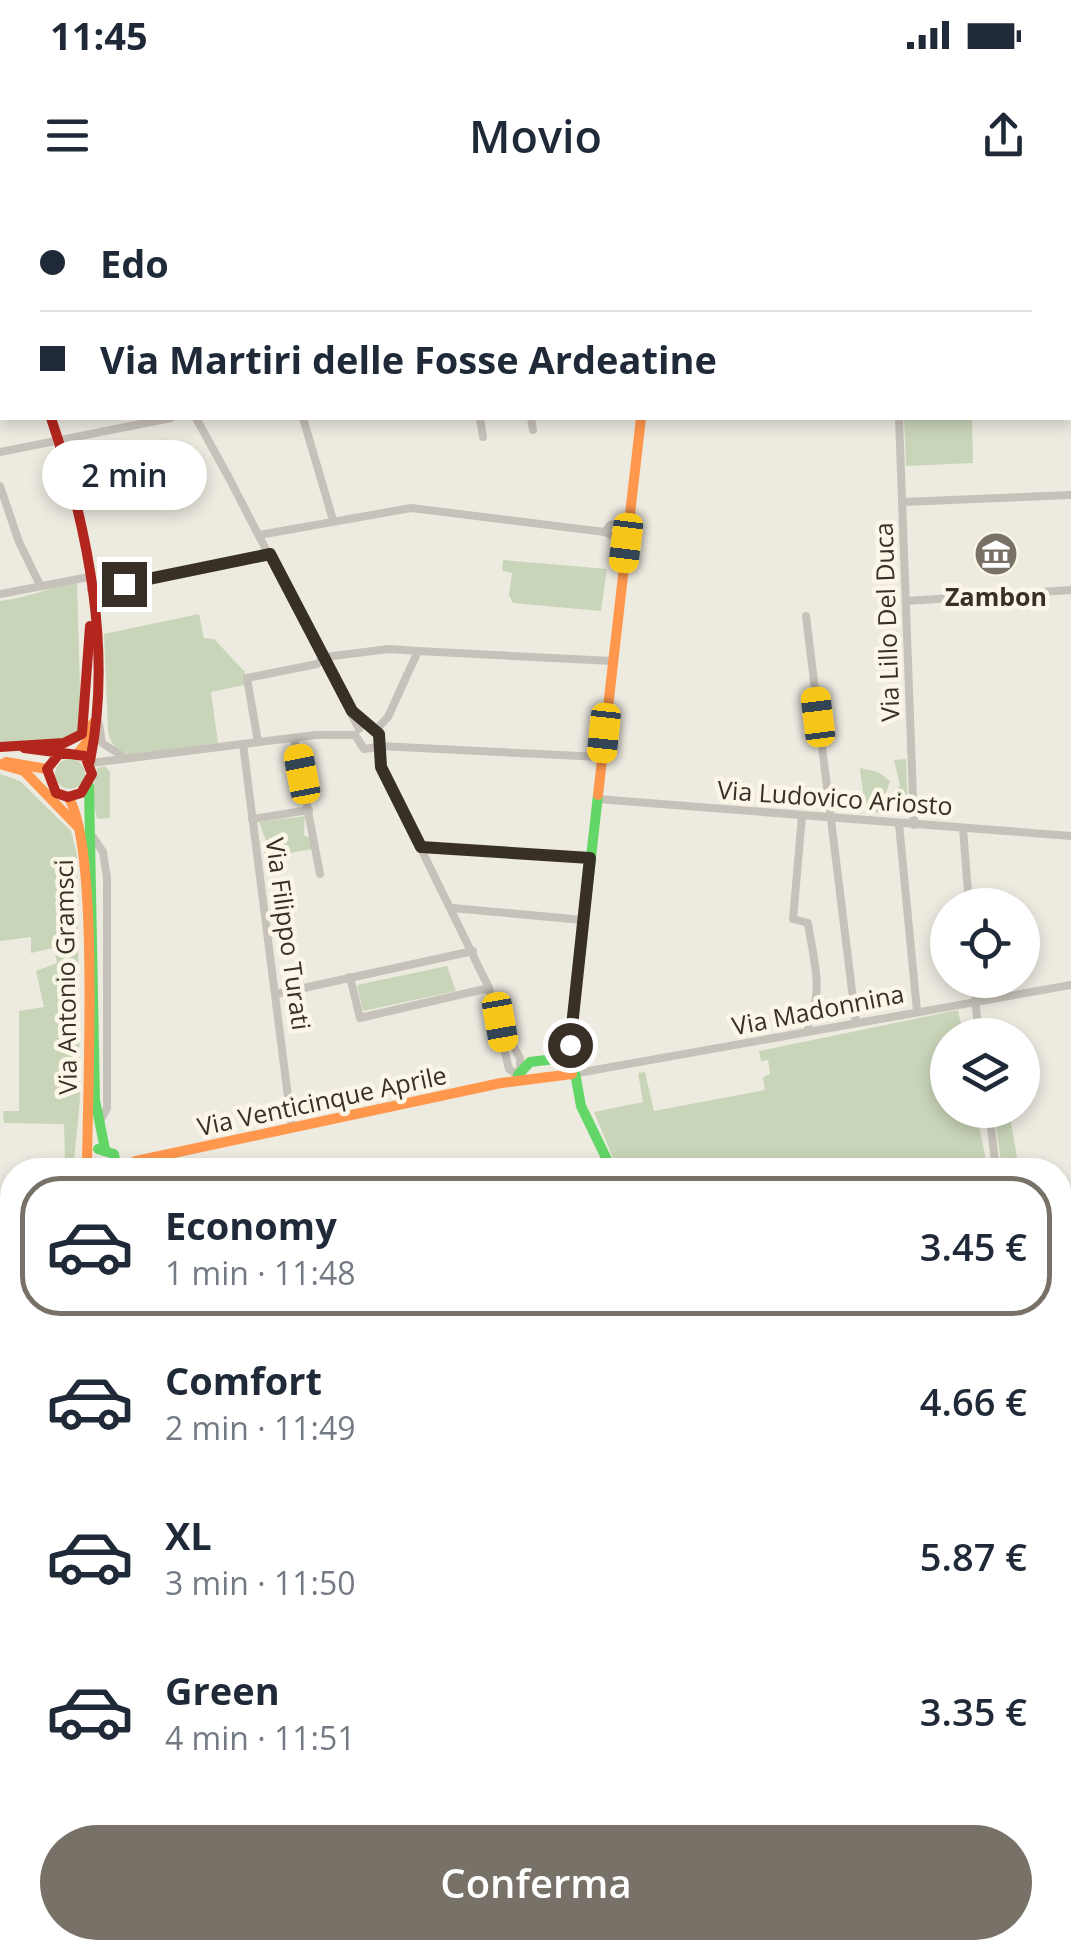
<!DOCTYPE html>
<html lang="it">
<meta charset="utf-8">
<style>
:root{--surface:#fff;--page:#f2f2f3;--text:#1f2937;--muted:#747a83;--line:#e0e1e3;--accent:#777168}
body{margin:0;font-family:"Open Sans",sans-serif;background:var(--page);color:var(--text);height:100vh;display:flex;flex-direction:column;font-size:38px;white-space:nowrap}
*{box-sizing:border-box;margin:0}
p{font-size:32px;color:var(--muted)}
.icon{flex:none;width:55px;height:55px;fill:none;stroke:currentColor;stroke-width:2;stroke-linecap:round;stroke-linejoin:round}
.map{position:relative;flex:1;overflow:hidden}
.sheet{position:absolute;left:0px;top:958px;width:1072px;height:802px;display:flex;flex-direction:column;background:var(--surface);border-radius:40px 40px 0 0;box-shadow:0 5px 15px #0003}
.sheet>*{flex:none}
.top-card{position:absolute;left:0px;top:0px;width:1072px;height:220px;box-shadow:0 5px 15px #0003;display:grid;align-content:center;height:220px;padding:0 40px;background:var(--surface)}
.fabs{position:absolute;left:930px;top:688px;display:grid;gap:20px}
.fabs a{display:grid;place-items:center;width:110px;height:110px;border-radius:50%;background:var(--surface);box-shadow:0 5px 15px #0003;font-size:50px}
.end{position:absolute;width:45px;height:45px;margin:-22px;border:12px solid #383027;background:#fff;box-shadow:0 0 0 5px #fff}
.from{border-radius:50%}
.bubble{position:absolute;height:70px;border-radius:35px;background:var(--surface);box-shadow:0 5px 15px #0003;font-size:32px;font-weight:600;line-height:70px;text-align:center}
.car{position:absolute;width:30px;height:60px;margin:-30px -15px;border-radius:12px;box-shadow:0 0 8px 2px #0007;background:linear-gradient(#f5c518 24%,#345 0 40%,#f5c518 0 76%,#345 0 86%,#f5c518 0)}
.top-card b{display:flex;align-items:center;gap:35px;height:95px;font-size:38px}
.top-card b+b{border-top:2px solid var(--line)}
.top-card i{width:25px;height:25px;background:var(--text)}
ul{padding:18px 0 0;list-style:none}
li{display:flex;align-items:center;gap:30px;height:140px;margin:0 20px 15px;padding:0 20px;border:5px solid transparent;border-radius:40px}
li div{flex:1}
li b{display:block;font-size:38px}
li em{font-style:normal;font-weight:600}
li.active{border-color:var(--accent)}
li>.icon{width:90px;height:90px;stroke-width:1.5}
.button{display:flex;gap:20px;margin-top:auto;padding:20px 40px}
.button a{flex:1;height:115px;border-radius:60px;background:var(--accent);color:#fff;font-size:40px;font-weight:600;line-height:115px;text-align:center}
.status{display:flex;justify-content:space-between;align-items:center;height:70px;padding:0 50px;background:var(--surface);direction:ltr}
.status svg{height:28px;fill:currentColor}
header{display:flex;justify-content:space-between;align-items:center;height:130px;padding:0 40px;background:var(--surface);font-size:45px;font-weight:600}
.map>svg:first-child{display:block}
</style>
<div class="status"><b>11:45</b><svg viewBox="0 0 49 12"><path d="M0 12V9h3v3zM5 12V6h3v6zM10 12V3h3v9zM15 12V0h3v12zM26 1h20v11H26zM47 4h2v5h-2z"/></svg></div>
<header><svg class="icon" aria-label="menu" viewBox="0 0 24 24"><path d="M4 6h16M4 12h16M4 18h16"/></svg>Movio<svg class="icon" aria-label="share" viewBox="0 0 24 24"><path d="M12 15V3M7 8l5-5 5 5M5 13v7h14v-7"/></svg></header>
<div class="map">
<svg width="1071" height="1758" viewBox="0 0 1071 1758">
<rect width="100%" height="100%" fill="#edeae0"/>
<!-- green -->
<g fill="#c9d5b9">
<path d="M0,0H490L2,2V76Z"/>
<path d="M904,218H972L973,263L906,266Z"/>
<path d="M503,360L607,369L601,411L513,403L509,395L512,373L502,371Z"/>
<path d="M77,383L81,526L74,536L65,539L0,544V401C29,398 48,387 77,383Z"/>
<path d="M199,414L204,438L214,439L245,472L244,485L211,492L218,543L130,555C117,550 110,545 108,531L104,434Z"/>
<circle cx="70" cy="574" r="15"/>
<path d="M906,559L908,609L893,614L891,601L900,585L894,560Z"/>
<path d="M105,566L110,572V618L97,619L92,594L97,568Z"/>
<path d="M860,568L878,572L890,581L879,613L865,608Z"/>
<path d="M0,574L20,581L71,631L77,655L80,899L74,961L65,958L64,924L4,923L3,911H19V811L44,807L36,771L57,763L54,748L31,753V737L0,741Z"/>
<path d="M305,616L304,635L310,638L312,649L263,658L266,641L259,622Z"/>
<path d="M447,766L456,791L363,811L357,785Z"/>
<path d="M958,810L963,835H948V910H976L988,970H618L594,912L643,902L638,873L645,872L654,911L765,890L763,877L770,874L768,860L761,861L759,851Z"/>
<path d="M994,910H1009L1019,970H1002Z"/>
<path d="M0,1385H12V1748H86V1758H0Z"/>
<path d="M524,1748H749L750,1758H530Z"/>
</g>
<g fill="none" stroke-linecap="round" stroke-linejoin="round">
<!-- street -->
<g stroke="#c7c2b9" stroke-width="8">
<path d="M1070,95L1071,96"/>
<path d="M1070,170H1071"/>
<path d="M196,218L229,278"/>
<path d="M303,218L333,320"/>
<path d="M480,218L483,237"/>
<path d="M531,218L533,230"/>
<path d="M899,218L914,625"/>
<path d="M0,252L171,218"/>
<path d="M230,280L359,529"/>
<path d="M0,286L19,342L39,383"/>
<path d="M903,302L1071,295"/>
<path d="M605,332L610,325L629,322"/>
<path d="M605,332L627,343"/>
<path d="M259,335L411,308L605,332"/>
<path d="M91,390L270,354"/>
<path d="M0,394L89,377"/>
<path d="M907,401L1071,390"/>
<path d="M806,416L856,823"/>
<path d="M352,511L379,534L381,567L489,788L509,869L518,875"/>
<path d="M99,524L102,543L124,557"/>
<path d="M376,530L388,517L418,451L612,461"/>
<path d="M355,535L364,549L378,547"/>
<path d="M294,538L320,674"/>
<path d="M258,542L247,478L317,464L325,457L389,449L418,451"/>
<path d="M243,544L292,928"/>
<path d="M379,546L601,557"/>
<path d="M91,563L315,535H355"/>
<path d="M597,599L1071,636"/>
<path d="M802,616L793,719L808,723C812,753 826,797 807,822L809,831"/>
<path d="M252,619L309,610"/>
<path d="M899,624L917,811"/>
<path d="M963,628L969,705"/>
<path d="M93,637L103,652L107,678V908L100,921"/>
<path d="M421,647L590,658"/>
<path d="M452,708L583,720"/>
<path d="M350,777L360,818L489,788"/>
<path d="M975,780L977,800"/>
<path d="M276,794L473,751"/>
<path d="M975,800L979,835"/>
<path d="M504,829L520,858V871"/>
<path d="M572,874L1071,785"/>
<path d="M989,910L996,970"/>
<path d="M1060,1025L1071,1024"/>
<path d="M1060,1307L1067,1335"/>
<path d="M1065,1349L1062,1342L1067,1335"/>
<path d="M1070,1352L1071,1358"/>
<path d="M1060,1456L1071,1452"/>
<path d="M1060,1530L1071,1525"/>
<path d="M1060,1654L1071,1649"/>
<path d="M415,1748L417,1758"/>
<path d="M433,1748L434,1758"/>
<path d="M759,1748V1751"/>
<path d="M170,1758V1748"/>
<path d="M773,1758L771,1749L780,1748"/>
<path d="M1032,1758L1058,1748"/>
</g>
<!-- fast -->
<g stroke="#63d668" stroke-width="10">
<path d="M0,94L2,99"/>
<path d="M89,586L95,900L105,949"/>
<path d="M598,595L570,845L581,906L612,970"/>
<path d="M518,875L530,862L571,857"/>
<path d="M98,949L114,954L117,970"/>
<path d="M1060,1227L1071,1226"/>
<path d="M927,1748L931,1758"/>
</g>
<!-- slow -->
<g stroke="#ff974d" stroke-width="10">
<path d="M667,0V2"/>
<path d="M78,553L88,541L93,523"/>
<path d="M6,562L47,569"/>
<path d="M0,564L24,571L79,628"/>
<path d="M598,595L641,218"/>
<path d="M68,597C100,644 87,899 87,970"/>
<path d="M119,970L136,961L501,883L572,874"/>
<path d="M1060,1104L1071,1103"/>
</g>
<!-- jam -->
<g stroke="#b3261e" stroke-width="10">
<path d="M51,218C87,325 113,449 90,561"/>
<path d="M0,547L64,543L82,534L90,426"/>
<path d="M24,548L85,556L92,574L81,593L68,597L56,593L47,569L59,554"/>
<path d="M101,1748L102,1758"/>
</g>
</g>
<g fill="none" stroke-linecap="round" stroke-linejoin="round">
<!-- route -->
<path stroke="#383027" stroke-width="12" d="M124,384L270,354L352,511L379,534L381,567L421,647L590,658L570,845"/>
</g>
<!-- icons -->
<defs>
<symbol id="museum-disc" viewBox="-11 -11 22 22"><circle r="9.5" fill="#777168" stroke="#fbf6e7"/><path d="M0-6L6-3V-2H-6V-3ZM-5-1h2V3h-2ZM-1-1h2V3h-2ZM3-1h2V3H3ZM-6 4H6V6H-6Z" fill="#fff"/></symbol>
</defs>
<g fill-rule="evenodd">
<use href="#museum-disc" x="971" y="329" width="50" height="50"/>
</g>
<g text-anchor="middle" stroke-width="9" stroke-linejoin="round" paint-order="stroke">
<!-- poi labels -->
<g font-size="25" font-weight="bold" fill="#383027" stroke="#fbf6e7">
<text x="996" y="406">Zambon</text>
</g>
<!-- street labels -->
<g font-size="25" fill="#383027" stroke="#fbf6e7">
<text transform="translate(887 422) rotate(-92)" y="9">Via Lillo Del Duca</text>
<text transform="translate(835 598) rotate(4)" y="9">Via Ludovico Ariosto</text>
<text transform="translate(288 734) rotate(82)" y="9">Via Filippo Turati</text>
<text transform="translate(66 777) rotate(-91)" y="9">Via Antonio Gramsci</text>
<text transform="translate(818 810) rotate(-11)" y="9">Via Madonnina</text>
<text transform="translate(322 901) rotate(-12)" y="9">Via Venticinque Aprile</text>
</g>
</g>
</svg>
<div class="fabs">
<a><svg class="icon" aria-label="locate" viewBox="0 0 24 24"><circle cx="12" cy="12" r="6"/><path d="M12 2v4M12 18v4M2 12h4M18 12h4"/></svg></a>
<a><svg class="icon" aria-label="layers" viewBox="0 0 24 24"><path d="M12 4l9 5-9 5-9-5zM3 14l9 5 9-5"/></svg></a>
</div>
<i class="end from" style="left:570px;top:845px"></i>
<i class="end" style="left:124px;top:384px"></i>
<div class="bubble" style="left:42px;top:240px;width:165px">2 min</div>
<i class="car" style="left:626px;top:343px;rotate:187deg"></i>
<i class="car" style="left:818px;top:517px;rotate:353deg"></i>
<i class="car" style="left:604px;top:533px;rotate:186deg"></i>
<i class="car" style="left:302px;top:574px;rotate:349deg"></i>
<i class="car" style="left:500px;top:822px;rotate:170deg"></i>
<div class="top-card">
<b><i class="from"></i>Edo</b>
<b><i></i>Via Martiri delle Fosse Ardeatine</b>
</div>
<section class="sheet">
<ul>
<li class="active"><svg class="icon" aria-label="car" viewBox="0 0 24 24"><path d="M5 17H2v-5l4-1 3-4h7l3 4 3 1v5h-3M9 17h6M6 11h13"/><circle cx="7" cy="17" r="2"/><circle cx="17" cy="17" r="2"/></svg><div><b>Economy</b><p>1 min · 11:48</p></div><em>3.45 €</em></li>
<li><svg class="icon" aria-label="car" viewBox="0 0 24 24"><path d="M5 17H2v-5l4-1 3-4h7l3 4 3 1v5h-3M9 17h6M6 11h13"/><circle cx="7" cy="17" r="2"/><circle cx="17" cy="17" r="2"/></svg><div><b>Comfort</b><p>2 min · 11:49</p></div><em>4.66 €</em></li>
<li><svg class="icon" aria-label="car" viewBox="0 0 24 24"><path d="M5 17H2v-5l4-1 3-4h7l3 4 3 1v5h-3M9 17h6M6 11h13"/><circle cx="7" cy="17" r="2"/><circle cx="17" cy="17" r="2"/></svg><div><b>XL</b><p>3 min · 11:50</p></div><em>5.87 €</em></li>
<li><svg class="icon" aria-label="car" viewBox="0 0 24 24"><path d="M5 17H2v-5l4-1 3-4h7l3 4 3 1v5h-3M9 17h6M6 11h13"/><circle cx="7" cy="17" r="2"/><circle cx="17" cy="17" r="2"/></svg><div><b>Green</b><p>4 min · 11:51</p></div><em>3.35 €</em></li>
</ul>
<div class="button"><a>Conferma</a></div>
</section>
</div>
